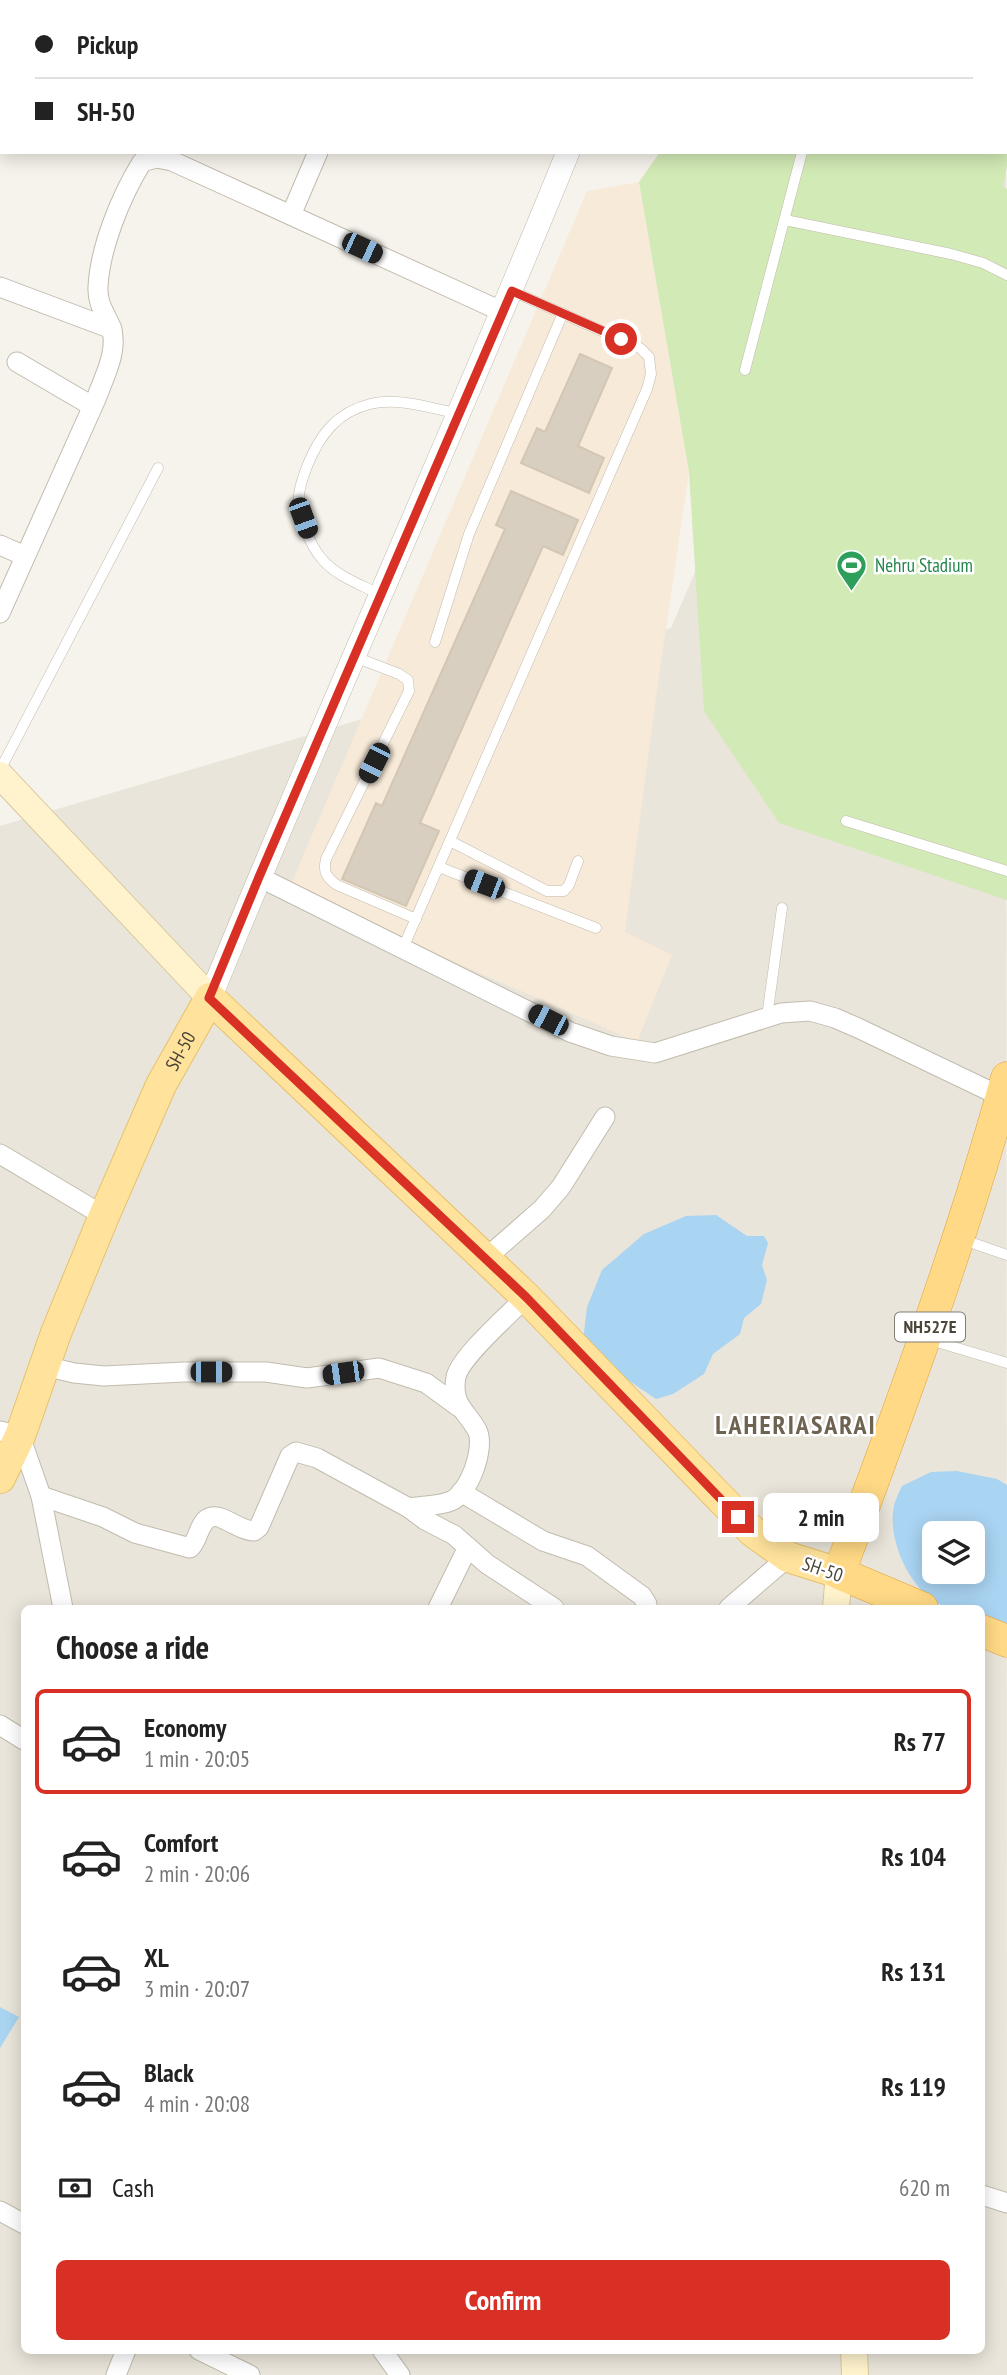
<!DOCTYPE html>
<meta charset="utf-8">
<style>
:root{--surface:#fff;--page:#f6f6f6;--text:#222;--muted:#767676;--line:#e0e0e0;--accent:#d93025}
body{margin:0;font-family:"PT Sans Narrow",sans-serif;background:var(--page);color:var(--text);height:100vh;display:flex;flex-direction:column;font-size:26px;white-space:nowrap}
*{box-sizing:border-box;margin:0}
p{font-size:23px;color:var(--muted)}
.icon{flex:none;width:38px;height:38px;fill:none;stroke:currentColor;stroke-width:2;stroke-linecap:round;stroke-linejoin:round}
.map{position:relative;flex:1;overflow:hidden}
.drawer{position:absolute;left:21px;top:1605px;width:964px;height:749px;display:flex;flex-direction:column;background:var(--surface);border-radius:10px;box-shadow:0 4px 18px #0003}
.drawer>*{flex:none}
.banner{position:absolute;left:0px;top:0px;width:1008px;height:154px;box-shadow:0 4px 18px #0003;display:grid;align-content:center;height:154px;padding:0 35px;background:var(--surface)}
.controls{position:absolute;left:922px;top:1521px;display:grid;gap:14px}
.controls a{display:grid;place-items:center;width:63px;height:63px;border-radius:10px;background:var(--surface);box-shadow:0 4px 18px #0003;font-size:35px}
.end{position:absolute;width:32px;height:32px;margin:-16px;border:9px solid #d93025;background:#fff;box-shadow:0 0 0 4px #fff}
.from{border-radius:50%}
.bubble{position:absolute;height:49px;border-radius:10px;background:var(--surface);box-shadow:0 4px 18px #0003;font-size:23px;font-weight:600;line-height:49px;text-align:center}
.car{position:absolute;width:21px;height:42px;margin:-21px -10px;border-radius:9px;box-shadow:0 0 5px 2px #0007;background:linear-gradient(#222 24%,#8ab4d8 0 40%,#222 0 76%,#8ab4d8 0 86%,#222 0)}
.banner b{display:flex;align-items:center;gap:24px;height:66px;font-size:26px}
.banner b+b{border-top:2px solid var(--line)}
.banner i{width:18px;height:18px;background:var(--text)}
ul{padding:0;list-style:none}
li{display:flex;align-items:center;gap:21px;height:105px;margin:0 14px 10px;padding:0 21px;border:4px solid transparent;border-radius:10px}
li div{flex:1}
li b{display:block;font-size:26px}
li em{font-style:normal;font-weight:600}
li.selected{border-color:var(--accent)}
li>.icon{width:63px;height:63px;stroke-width:1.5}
h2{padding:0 35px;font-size:32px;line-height:84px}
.pay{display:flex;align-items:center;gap:18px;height:77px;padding:0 35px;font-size:26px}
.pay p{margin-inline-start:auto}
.cta{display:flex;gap:14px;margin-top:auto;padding:14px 35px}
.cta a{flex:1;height:80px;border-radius:10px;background:var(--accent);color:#fff;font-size:28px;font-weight:600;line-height:80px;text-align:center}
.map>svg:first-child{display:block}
</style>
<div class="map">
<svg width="1007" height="2375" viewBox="0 0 1007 2375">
<rect width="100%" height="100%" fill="#f6f3ec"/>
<!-- residential -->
<path fill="#eae5da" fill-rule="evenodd" d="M1006,54L1007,2375H0V826L671,628L875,152H1006ZM934,1533H973V1572H934ZM24,1608H982V2350H24Z"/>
<!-- commercial -->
<path fill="#f7ead8" d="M639,182L689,472L656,697L625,932L672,955L637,1042L289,889L587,191Z"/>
<!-- green -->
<path fill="#d2eab5" d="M1007,146V166L1003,187L1007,189V900L779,823L704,711L689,472L639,182L660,152H1006Z"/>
<!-- water -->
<g fill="#a9d4f2" fill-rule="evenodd">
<path d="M716,1215L747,1236H764L768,1243L762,1265L767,1280L761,1304L744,1318L740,1334L713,1354L704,1374L673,1394L656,1399L622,1376L583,1341L587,1307L602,1270L644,1234L686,1216Z"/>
<path d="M957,1471L997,1479L1007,1485V1623L982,1619V1608C972,1608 959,1611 949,1608C913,1598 886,1541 894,1506C895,1500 899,1493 902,1486L931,1472ZM934,1533H973V1572H934Z"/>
<path d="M0,2007L19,2017L0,2048Z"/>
</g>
<!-- building -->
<g fill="#d8cfc1" stroke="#d3c7b4" stroke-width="2">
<path d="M580,354L612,368L578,446L604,458L589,493L521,463L537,428L545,432Z"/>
<path d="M511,491L578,520L563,555L543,546L420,823L439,831L406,906L342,879L376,803L382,806L505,529L496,525Z"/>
</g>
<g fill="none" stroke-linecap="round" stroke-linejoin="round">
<defs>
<g id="service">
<path d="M785,220L951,254L983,263L1007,275"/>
<path d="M745,370L802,152"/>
<path d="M381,595C362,585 336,576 322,559C309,544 298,515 299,495C300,484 304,474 308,464C320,435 337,412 370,404C398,397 430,408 459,414"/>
<path d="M435,642L469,534L563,313"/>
<path d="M355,657L399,674L408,680L409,691L326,859C323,872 326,877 337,885L416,919"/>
<path d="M0,770L158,468"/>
<path d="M846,821L1007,871"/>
<path d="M450,841L547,891H564L569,885L578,861"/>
<path d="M439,867L596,928"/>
<path d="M403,948L647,389L651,374L649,357L640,348L512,291"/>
<path d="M767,1017L782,908"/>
<path d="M961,1239L1007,1255"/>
<path d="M927,1339L1007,1363"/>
</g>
<g id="minor">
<path d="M251,2L253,0"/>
<path d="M621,2L622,0"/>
<path d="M291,215L318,152"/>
<path d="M0,287L112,329"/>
<path d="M17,362L92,406"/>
<path d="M0,545L25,556"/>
<path d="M0,613L96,399C104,377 119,350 111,327C105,313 97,303 98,287C100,247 121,196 142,162L156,158L172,161L503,312"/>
<path d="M259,877L570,1032L611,1046L655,1053L781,1013L810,1011L835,1018L858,1028L1002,1097"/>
<path d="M0,1154L104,1216"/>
<path d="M485,1259L542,1209L561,1187L605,1117"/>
<path d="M526,1297C510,1314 460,1357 456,1377C451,1405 466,1410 477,1430C486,1447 469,1494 451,1501C439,1506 422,1506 409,1508L425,1520L454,1535L487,1564L554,1608"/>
<path d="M45,1366L74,1373L104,1376L184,1372H266L307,1378L379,1368L426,1383L459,1407"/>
<path d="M0,1431L20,1436L41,1496L63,1608"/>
<path d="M461,1492L543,1541L587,1556L642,1596L647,1604L646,1608"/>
<path d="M41,1496L103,1517L135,1533L190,1548C199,1540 199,1519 212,1517C222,1514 240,1531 254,1531L259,1527L290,1456L296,1452L317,1458L409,1508"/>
<path d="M438,1608L468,1547"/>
<path d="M729,1608L788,1557"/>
<path d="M0,1725L24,1740"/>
<path d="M982,2195L1007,2203"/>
<path d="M0,2211L24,2224"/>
<path d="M199,2350L250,2375"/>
<path d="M382,2350L400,2375"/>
<path d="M116,2375L126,2350"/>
</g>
<g id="tertiary">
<path d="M774,0L777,2"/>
<path d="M676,2L679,0"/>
<path d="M858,2L861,0"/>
<path d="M210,998C325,715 453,436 568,152"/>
</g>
<g id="secondary">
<path d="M0,775L210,998"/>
<path d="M836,1608L839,1573"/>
<path d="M854,2350L855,2375"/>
</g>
<g id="primary">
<path id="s1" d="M0,1478L20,1436L56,1333L104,1216L161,1085L210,998L526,1297L752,1531L788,1557L839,1573"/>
</g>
<g id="trunk">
<path d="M922,1608L839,1573C900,1409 960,1247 1007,1078"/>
<path d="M982,1631L1007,1641"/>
</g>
</defs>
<!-- service casing -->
<use href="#service" stroke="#c2bbae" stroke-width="11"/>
<!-- minor casing -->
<use href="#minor" stroke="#c2bbae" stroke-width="21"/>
<!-- tertiary casing -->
<use href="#tertiary" stroke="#c2bbae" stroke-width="24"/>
<!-- secondary casing -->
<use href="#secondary" stroke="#d6c79b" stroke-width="28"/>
<!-- primary casing -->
<use href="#primary" stroke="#e6c16a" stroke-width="32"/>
<!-- trunk casing -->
<use href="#trunk" stroke="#e0a43c" stroke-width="33"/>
<!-- service -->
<use href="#service" stroke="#fff" stroke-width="10"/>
<!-- minor -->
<use href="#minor" stroke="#fff" stroke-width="19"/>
<!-- tertiary -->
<use href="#tertiary" stroke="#fff" stroke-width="23"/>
<!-- secondary -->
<use href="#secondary" stroke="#fff3cd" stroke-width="26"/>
<!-- primary -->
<use href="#primary" stroke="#ffe39c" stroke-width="30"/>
<!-- trunk -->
<use href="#trunk" stroke="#ffd985" stroke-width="32"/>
</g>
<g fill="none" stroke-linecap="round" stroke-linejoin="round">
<!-- route -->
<path stroke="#d93025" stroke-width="9" d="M621,339L512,291L259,877L209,998L526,1297L738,1517"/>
</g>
<!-- icons -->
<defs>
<symbol id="stadium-pin" viewBox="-11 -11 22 30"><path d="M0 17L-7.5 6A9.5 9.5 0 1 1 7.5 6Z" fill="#2e9e5b" stroke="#fff"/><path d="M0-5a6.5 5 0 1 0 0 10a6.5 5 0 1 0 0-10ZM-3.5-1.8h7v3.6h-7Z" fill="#fff"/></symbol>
</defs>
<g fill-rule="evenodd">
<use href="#stadium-pin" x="834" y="548" width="35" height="47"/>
</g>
<g text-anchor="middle" stroke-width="5" stroke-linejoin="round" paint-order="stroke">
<!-- shield labels -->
<rect fill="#fff" stroke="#817c74" stroke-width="2" x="895" y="1312.5" width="70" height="29" rx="5"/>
<g font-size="18" font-weight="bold" fill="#4b4439">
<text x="930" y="1333">NH527E</text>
</g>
<!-- leisure labels -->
<g font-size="19" fill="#27864d" stroke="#fff" text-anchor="start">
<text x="875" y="572">Nehru Stadium</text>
</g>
<!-- street labels -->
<g font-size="19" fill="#4b4439" stroke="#fff">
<text dy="7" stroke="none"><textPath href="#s1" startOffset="464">SH-50</textPath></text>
<text transform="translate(823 1569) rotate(19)" y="7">SH-50</text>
</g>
<!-- district labels -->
<g font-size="26" font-weight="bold" letter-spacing="2" fill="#6e6250" stroke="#fff">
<text x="796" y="1434">LAHERIASARAI</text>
</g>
</g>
</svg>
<div class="controls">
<a><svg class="icon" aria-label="layers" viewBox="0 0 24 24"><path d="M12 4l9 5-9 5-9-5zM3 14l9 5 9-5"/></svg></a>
</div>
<i class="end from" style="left:621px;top:339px"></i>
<i class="end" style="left:738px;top:1517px"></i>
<div class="bubble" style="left:763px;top:1493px;width:116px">2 min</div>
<i class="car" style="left:362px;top:248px;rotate:115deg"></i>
<i class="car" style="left:303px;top:518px;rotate:160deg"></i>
<i class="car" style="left:374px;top:763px;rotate:207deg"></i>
<i class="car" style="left:484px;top:884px;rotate:291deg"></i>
<i class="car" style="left:548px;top:1020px;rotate:297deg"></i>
<i class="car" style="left:211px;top:1372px;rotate:90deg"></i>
<i class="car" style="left:343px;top:1373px;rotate:262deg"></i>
<div class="banner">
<b><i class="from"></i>Pickup</b>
<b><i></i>SH-50</b>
</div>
<section class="drawer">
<h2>Choose a ride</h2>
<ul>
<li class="selected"><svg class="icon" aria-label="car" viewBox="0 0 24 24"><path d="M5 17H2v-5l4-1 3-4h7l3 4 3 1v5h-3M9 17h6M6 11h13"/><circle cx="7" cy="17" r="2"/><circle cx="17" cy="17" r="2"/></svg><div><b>Economy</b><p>1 min · 20:05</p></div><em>Rs 77</em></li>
<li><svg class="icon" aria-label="car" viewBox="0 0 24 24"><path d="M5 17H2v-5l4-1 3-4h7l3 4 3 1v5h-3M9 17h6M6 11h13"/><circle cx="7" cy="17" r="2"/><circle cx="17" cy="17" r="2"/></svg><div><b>Comfort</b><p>2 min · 20:06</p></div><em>Rs 104</em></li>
<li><svg class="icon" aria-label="car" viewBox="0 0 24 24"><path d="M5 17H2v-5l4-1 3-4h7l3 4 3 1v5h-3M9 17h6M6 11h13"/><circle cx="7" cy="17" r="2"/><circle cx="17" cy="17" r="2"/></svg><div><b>XL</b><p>3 min · 20:07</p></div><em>Rs 131</em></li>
<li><svg class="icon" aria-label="car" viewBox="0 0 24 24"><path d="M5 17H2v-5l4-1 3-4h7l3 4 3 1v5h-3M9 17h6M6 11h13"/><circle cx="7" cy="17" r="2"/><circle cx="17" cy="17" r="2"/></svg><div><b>Black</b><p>4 min · 20:08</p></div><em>Rs 119</em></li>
</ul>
<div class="pay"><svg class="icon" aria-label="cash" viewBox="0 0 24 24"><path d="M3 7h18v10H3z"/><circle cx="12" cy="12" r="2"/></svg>Cash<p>620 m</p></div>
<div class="cta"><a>Confirm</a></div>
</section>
</div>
